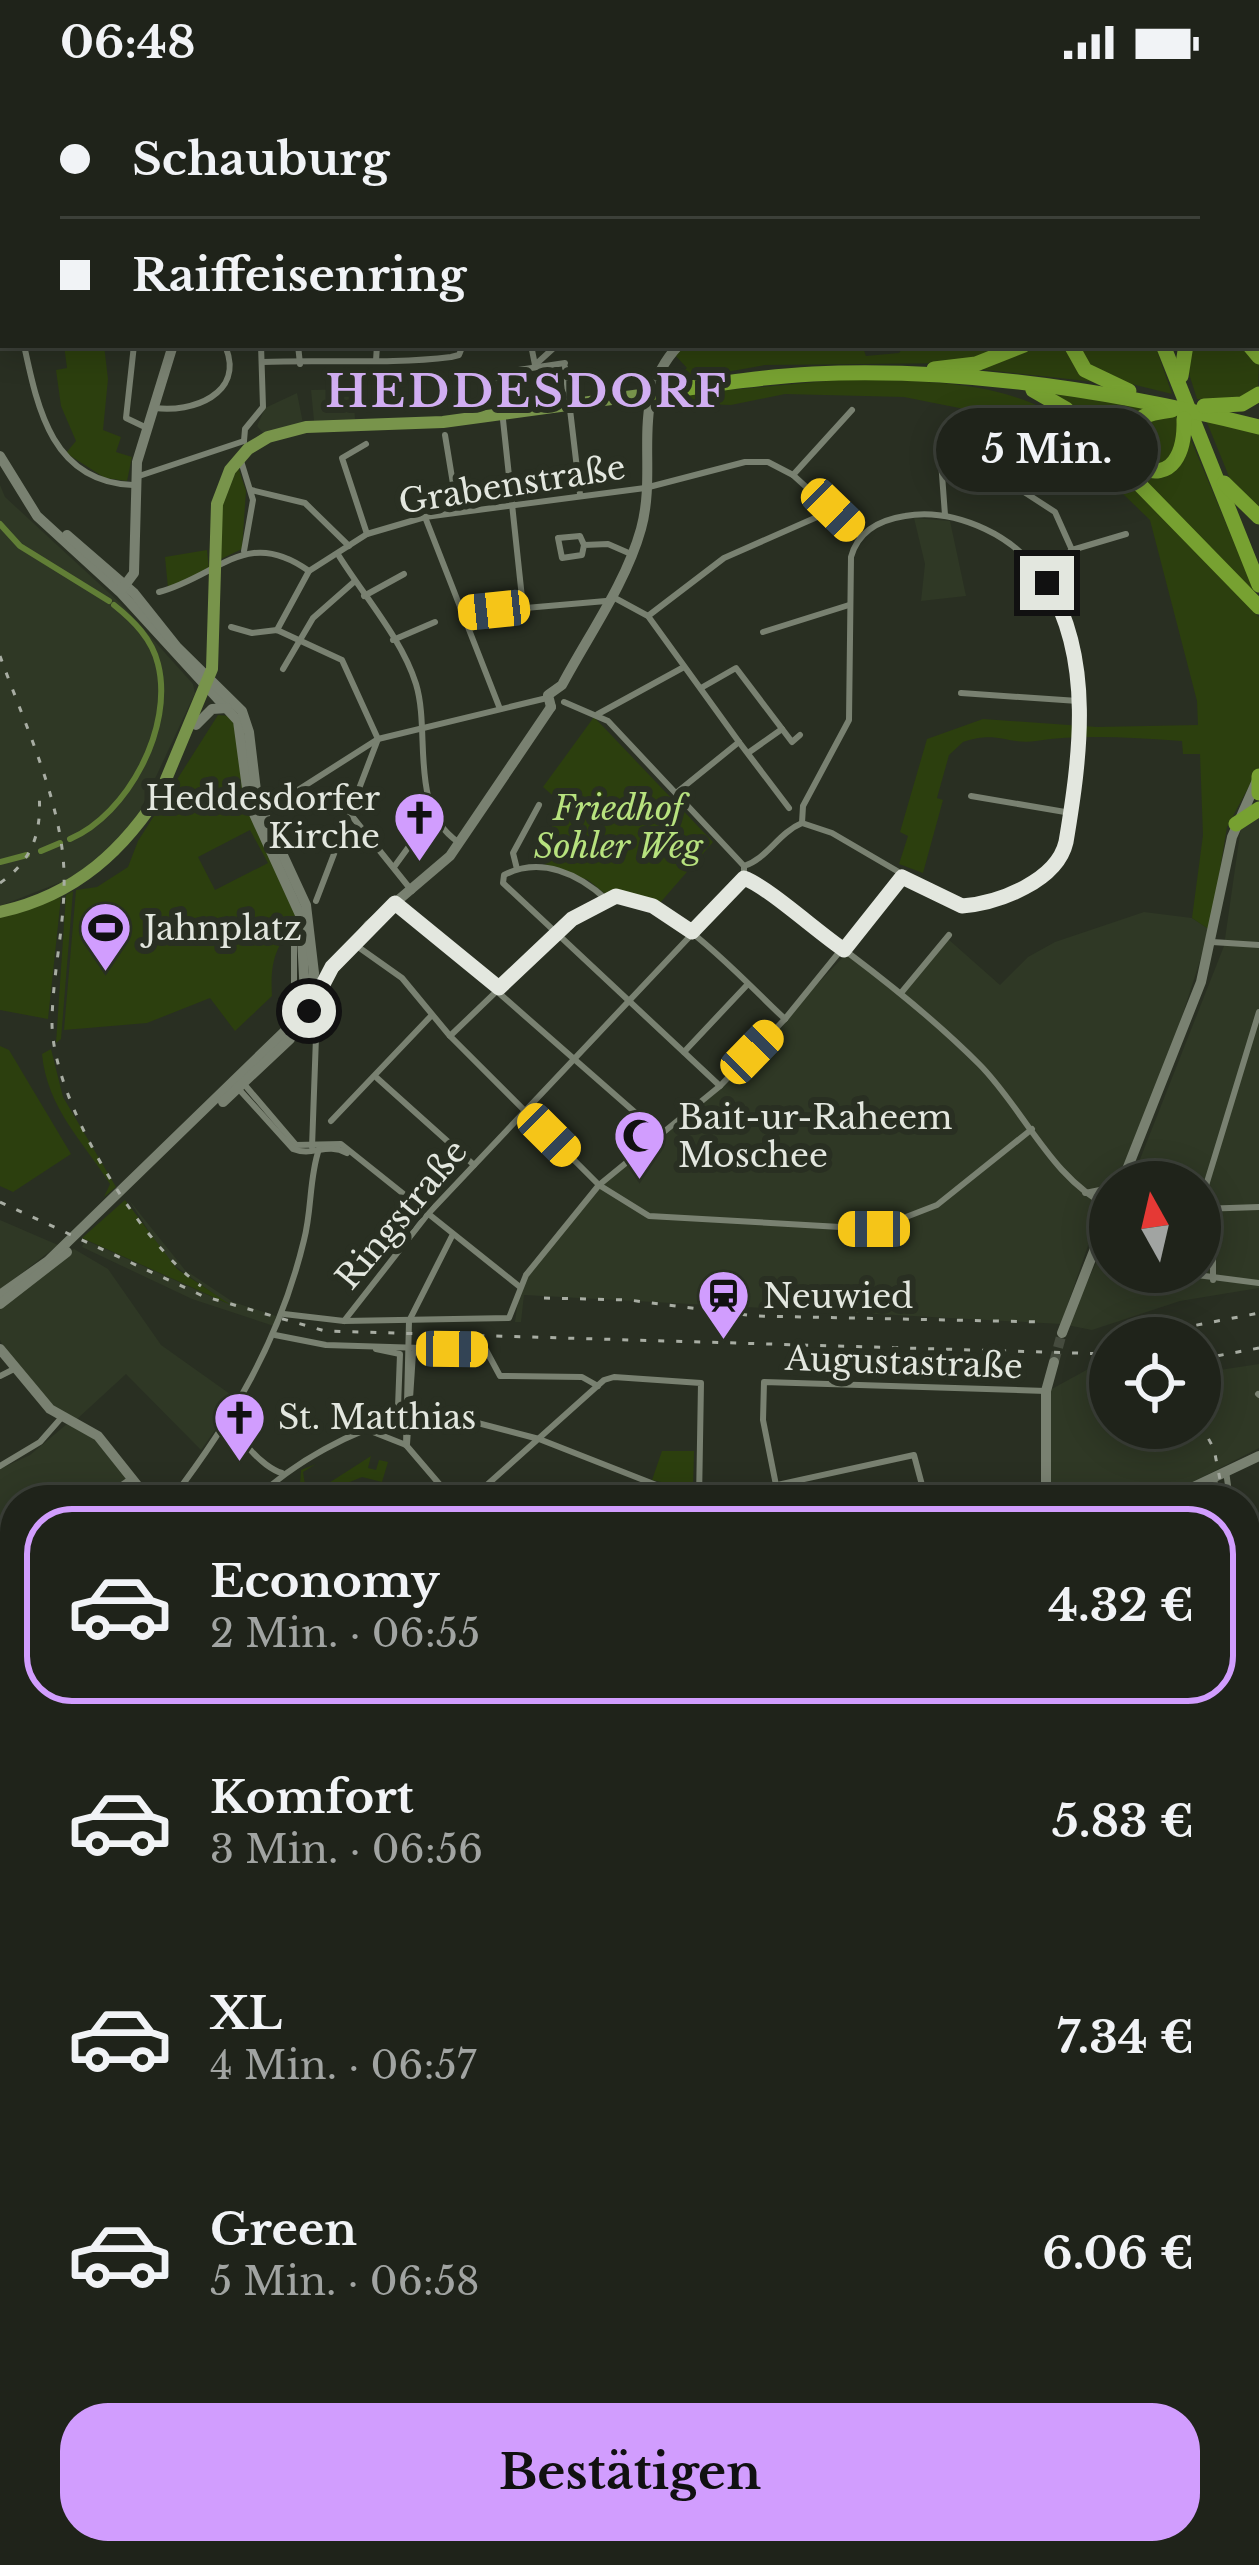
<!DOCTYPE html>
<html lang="de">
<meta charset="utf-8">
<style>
:root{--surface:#1f231a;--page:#272b23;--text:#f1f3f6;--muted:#a1a4a2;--line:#3c4039;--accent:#d19dfe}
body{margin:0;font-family:"Libre Baskerville",serif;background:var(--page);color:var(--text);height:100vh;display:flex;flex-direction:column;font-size:45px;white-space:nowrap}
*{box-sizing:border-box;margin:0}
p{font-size:39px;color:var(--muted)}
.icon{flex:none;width:66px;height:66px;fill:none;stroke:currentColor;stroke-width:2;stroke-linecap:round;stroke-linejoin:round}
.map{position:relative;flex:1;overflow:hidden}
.side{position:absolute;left:0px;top:1401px;width:1260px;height:1080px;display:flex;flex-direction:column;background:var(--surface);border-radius:48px 48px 0 0;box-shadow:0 6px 30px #0003,0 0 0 3px var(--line)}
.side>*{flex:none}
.hud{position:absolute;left:0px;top:0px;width:1260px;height:264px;box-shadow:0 6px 30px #0003,0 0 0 3px var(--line);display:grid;align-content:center;height:264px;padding:0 60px;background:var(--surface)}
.needle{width:78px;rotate:352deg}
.buttons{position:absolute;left:1089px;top:1077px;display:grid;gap:24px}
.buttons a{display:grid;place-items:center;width:132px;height:132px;border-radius:50%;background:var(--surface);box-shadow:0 6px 30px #0003,0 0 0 3px var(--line);font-size:60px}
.end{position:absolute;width:54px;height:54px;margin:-27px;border:15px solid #e3e7df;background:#111;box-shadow:0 0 0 6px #111}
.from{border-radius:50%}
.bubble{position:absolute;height:84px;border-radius:42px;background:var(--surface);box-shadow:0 6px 30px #0003,0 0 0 3px var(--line);font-size:39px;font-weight:800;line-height:84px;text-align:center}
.car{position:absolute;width:36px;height:72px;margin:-36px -18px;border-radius:15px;box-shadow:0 0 9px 3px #0007;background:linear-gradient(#f5c518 24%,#345 0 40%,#f5c518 0 76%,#345 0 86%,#f5c518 0)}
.hud b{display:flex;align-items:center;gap:42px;height:114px;font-size:45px}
.hud b+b{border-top:3px solid var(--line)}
.hud i{width:30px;height:30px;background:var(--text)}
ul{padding:21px 0 0;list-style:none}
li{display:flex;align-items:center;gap:36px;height:198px;margin:0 24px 18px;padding:0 36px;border:6px solid transparent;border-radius:48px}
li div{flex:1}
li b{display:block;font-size:45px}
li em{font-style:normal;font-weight:800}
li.on{border-color:var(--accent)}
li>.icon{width:108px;height:108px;stroke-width:1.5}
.action{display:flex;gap:24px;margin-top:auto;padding:24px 60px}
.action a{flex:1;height:138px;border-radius:48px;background:var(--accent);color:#111;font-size:48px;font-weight:800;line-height:138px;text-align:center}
.status{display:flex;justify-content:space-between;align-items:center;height:84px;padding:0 60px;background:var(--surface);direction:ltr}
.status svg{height:33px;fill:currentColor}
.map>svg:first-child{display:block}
</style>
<div class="status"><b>06:48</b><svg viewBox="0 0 49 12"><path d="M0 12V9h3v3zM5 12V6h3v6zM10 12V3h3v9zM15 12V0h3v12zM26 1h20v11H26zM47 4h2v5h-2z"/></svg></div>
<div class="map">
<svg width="1259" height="2481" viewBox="0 0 1259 2481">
<rect width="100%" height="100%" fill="#292f22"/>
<!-- built -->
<g fill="#2f3825">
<path d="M353,305L355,335L314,337L311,306Z"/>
<path d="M297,309L303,339L264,350L257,342L265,324Z"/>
<path d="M0,401L5,413L121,520L193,600L195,609L139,729L121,753L74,793L0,822Z"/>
<path d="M914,434L950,437L966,512L921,517L925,480Z"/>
<path d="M1259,730V1204L1180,1217L1092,1246L1067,1241L1110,1149V1188H1200V1098H1131L1224,862L1241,743Z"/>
<path d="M1144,828L1192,834L1210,846L1174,957L1121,1087L1110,1098L1061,1240L524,1211L521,1238H515L520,1203L599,1101L720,1002L847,869L902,911L948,855L1000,901L1028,873L1055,858Z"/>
<path d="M129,1116L185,1186L233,1218L276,1232L274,1242L192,1215L82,1163L85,1156L226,1219L167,1176Z"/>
<path d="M0,1136L58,1161L0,1206Z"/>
<path d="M74,1165L108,1185L161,1261L237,1315L201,1366L126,1290L77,1335L59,1329L8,1272L0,1256V1225Z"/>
<path d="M1259,1280V1364L1158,1416H1047L1048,1307L1092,1283L1110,1284V1344H1200V1289Z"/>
<path d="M67,1340L91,1350L145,1416H15V1765L0,1779V1385L30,1371Z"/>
<path d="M1245,1540L1259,1563V1684L1245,1703Z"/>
<path d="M1245,2253H1259V2471L1221,2466H1245Z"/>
<path d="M801,2466H1207L1205,2481H815Z"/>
</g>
<!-- green -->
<g fill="#2c3f0e" fill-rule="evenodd">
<path d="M64,261H104L108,295L103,346L121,353L116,368L132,373L127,397L105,394L66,369L76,357L61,322L56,286L67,284Z"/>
<path d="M683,261H862L866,272L899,269L905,261H1017L962,279L765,281L671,298L663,283L676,294L687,284L674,270Z"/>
<path d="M1030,261H1068L1105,299L969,284Z"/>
<path d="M1074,261H1155L1172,310L1099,292Z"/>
<path d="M1188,261H1245L1259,277L1258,308L1223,319L1197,315L1186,280Z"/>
<path d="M848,295C927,298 1019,294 1081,350L1259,533V684L1227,743L1210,846L1192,834L1203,751L1200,670H1183L1182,657C1134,654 1083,650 1036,657C1007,661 998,646 963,658L949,671L937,714L943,716L923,789L899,780L908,752L900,748L927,655L983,635L1097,643L1198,641L1197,617L1150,436L1061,350L1039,340L904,313L785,310L731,321L656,318L664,312Z"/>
<path d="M1048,309L1153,325L1122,359L1158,391L1188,349L1259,518Z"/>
<path d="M1178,331L1179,362L1157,385L1132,373L1137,339Z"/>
<path d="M1206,336L1259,349V430L1232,400Z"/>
<path d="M238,383L246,407L242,465L221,475V425Z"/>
<path d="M207,466L209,485L168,504L165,473Z"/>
<path d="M218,631L230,632L239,652L247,726L299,836C275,861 270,878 272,912L235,947L210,914L147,939L64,946L76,806L97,803L128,783L138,757ZM250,746L268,779L215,806L198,773Z"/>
<path d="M594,633L713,758L659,820L625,808L608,812L588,796L544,780L558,716L543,703Z"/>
<path d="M73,807L61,955L56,959L66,811Z"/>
<path d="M61,813L48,935L0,926V834Z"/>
<path d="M0,962L9,966L71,1070L13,1108L0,1102Z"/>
<path d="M51,965L63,1013L116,1103L104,1113L110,1100C83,1057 47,1024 42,970Z"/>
<path d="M125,1116L177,1185L231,1221L82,1154Z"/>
<path d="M662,1367H694L693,1405L652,1396Z"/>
<path d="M371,1372L368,1384L376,1386L379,1376L388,1378L382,1398L362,1393L345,1400L348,1410L358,1416L299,1415L301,1386L316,1380L303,1388L307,1413Z"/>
<path d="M1259,1684V1792C1239,1761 1237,1714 1259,1684Z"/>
<path d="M0,2123L15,2134V2210L0,2191Z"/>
<path d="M252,2466H527L549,2481H272Z"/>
</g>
<!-- water -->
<g fill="#617e36">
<path d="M0,1994L15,2009V2131L0,2120Z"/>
<path d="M0,2195L15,2215V2446L0,2429Z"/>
<path d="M33,2466H240L261,2481H46Z"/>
<path d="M544,2466H771L787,2481H563Z"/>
</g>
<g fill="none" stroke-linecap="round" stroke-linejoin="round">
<!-- canal -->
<g stroke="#617e36" stroke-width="6">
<path d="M43,3L44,0"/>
<path d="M0,88L3,83"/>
<path d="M0,440L20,462L109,517"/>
<path d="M70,755C128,730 174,643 158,580C152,555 134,537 114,521"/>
<path d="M41,767L60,759"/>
<path d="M0,778L27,771"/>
</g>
<!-- ferry -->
<g stroke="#b3dd7a" stroke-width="3" stroke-dasharray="15 12" stroke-linecap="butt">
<path d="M0,2262L15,2287"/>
<path d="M181,2466L198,2481"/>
</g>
<!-- secondary-tunnel -->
<path stroke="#454b3e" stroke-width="10" stroke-dasharray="10 5" stroke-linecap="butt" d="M1054,1278L1062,1249"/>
<!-- street -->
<g stroke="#798171" stroke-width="6">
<path d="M139,3V0"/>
<path d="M1257,7L1259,6"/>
<path d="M0,157L3,151"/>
<path d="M0,201L3,208"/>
<path d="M24,261C38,327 53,398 133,401"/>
<path d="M134,261L126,334L147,344"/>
<path d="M298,261L300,280"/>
<path d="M531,261L535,281"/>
<path d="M376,277L377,261"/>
<path d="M262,278C324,275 388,281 451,273L459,271L463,261"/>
<path d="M535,281L557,261"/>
<path d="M565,283L580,410"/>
<path d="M155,324C192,329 244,310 226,264"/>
<path d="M445,351L457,424"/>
<path d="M244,357L245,345L263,323L261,261"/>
<path d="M366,360L342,374L367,450"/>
<path d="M241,377L253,416L244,467"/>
<path d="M793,391L852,326"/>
<path d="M139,392L244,357"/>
<path d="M251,406L305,419L349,462"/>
<path d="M945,431L941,377L948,370L987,384L1055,428L1072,466"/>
<path d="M425,433L500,625"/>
<path d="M584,461L582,471L562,474L558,454L580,452L584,461L608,460L631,470"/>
<path d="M339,472C364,512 402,555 416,600C431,649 408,724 458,758"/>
<path d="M1042,491L1072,466L1126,450"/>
<path d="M159,508C219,492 246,442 309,487L367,450L425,433L645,404L745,378H768L793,391L860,452"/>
<path d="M364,512L404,490"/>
<path d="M613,513L648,532L739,658L676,709"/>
<path d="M523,523L498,289L565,279"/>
<path d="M466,529L606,517"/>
<path d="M648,532L724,474L833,426"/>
<path d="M231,543L252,549L277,546L342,576L378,655L316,817"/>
<path d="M277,546L309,487"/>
<path d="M763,548L849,521"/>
<path d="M393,556L435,538"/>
<path d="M283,585L313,534L355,497"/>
<path d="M701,604L736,584L792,658L800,651"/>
<path d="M961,609L1078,617"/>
<path d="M564,618L608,637L744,782"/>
<path d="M598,630L684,583"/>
<path d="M739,658L789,724"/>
<path d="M748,669L782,645"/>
<path d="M971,712L1071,729"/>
<path d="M265,727L378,655L547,614"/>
<path d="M351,731L412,807"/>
<path d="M394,783L421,746L440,737"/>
<path d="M517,785L513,769L539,721"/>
<path d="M744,794V782C767,775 778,749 802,739L832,749L957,822C987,823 1047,802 1062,774C1072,754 1072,724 1075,702C1086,610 1081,490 985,445C959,433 933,427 905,432C879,436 858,447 851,473L849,636L803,722L802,739"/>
<path d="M756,796C784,828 818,846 851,871C896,905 939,940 979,980C1024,1025 1051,1095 1110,1123"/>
<path d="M396,819L662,1052"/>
<path d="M1212,858L1259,861"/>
<path d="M354,860L402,894L450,952L599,1101L649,1132L875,1145L937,1121L1032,1045"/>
<path d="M901,909L949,851"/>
<path d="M294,926V854L302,850"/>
<path d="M304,934L316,953L312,1063"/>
<path d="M450,952L572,835L607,816"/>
<path d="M684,968L747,901"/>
<path d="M377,994L474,1081"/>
<path d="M244,1000L296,1061L341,1060L520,1203"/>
<path d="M236,1002L293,1065C313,1073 326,1058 347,1069"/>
<path d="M720,1002L503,799L504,791C541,772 579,790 607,816C654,794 751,905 785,935"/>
<path d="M331,1037L431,932"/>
<path d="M1085,1109L1110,1104"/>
<path d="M1200,1121L1259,928"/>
<path d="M1200,1125L1259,1123"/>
<path d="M1213,1125V1196"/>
<path d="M1174,1188L1259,1199"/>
<path d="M284,1230L344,1237L509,1234L526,1191L599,1101L720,1002L785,935L901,792"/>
<path d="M344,1237L427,1131L744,795"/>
<path d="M275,1251L326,1261L486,1266L500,1292L582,1293L598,1302"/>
<path d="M376,1265L400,1270L398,1323L378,1336L377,1344"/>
<path d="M0,1292L14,1285"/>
<path d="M1258,1310L1259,1311"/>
<path d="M412,1322L539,1355L692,1415H713L914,1371L926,1416"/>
<path d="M233,1330C231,1350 263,1384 282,1389"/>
<path d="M368,1346L406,1361L453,1416"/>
<path d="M407,1360L413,1269L443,1266"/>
<path d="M406,1361L409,1237L452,1152"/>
<path d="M0,1382L40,1358L62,1333"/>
<path d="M1226,1387L1230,1416"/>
<path d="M1214,1393L1217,1416"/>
<path d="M924,1410L1045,1406"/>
<path d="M100,1416L132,1394"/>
<path d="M171,1416C232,1336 280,1256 304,1156C312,1126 309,1094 319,1065"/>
<path d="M255,1416C293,1378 353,1346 404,1333"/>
<path d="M470,1416L604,1296L614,1293L701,1299L699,1416"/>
<path d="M779,1416L763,1336L764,1298L1046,1307"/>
<path d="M1245,1445L1259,1438"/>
<path d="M0,1484L15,1474"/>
<path d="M0,1673L15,1658"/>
<path d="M0,1687L15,1702"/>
<path d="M1245,1776L1259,1798"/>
<path d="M0,1782L15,1768"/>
<path d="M0,1867L15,1885"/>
<path d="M0,1917L15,1902"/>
<path d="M1245,2244H1259"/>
<path d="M1245,2397H1259"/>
<path d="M803,2466L818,2481"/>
<path d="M1133,2481L1135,2466"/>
</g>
<!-- secondary -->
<g stroke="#798171" stroke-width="10">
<path d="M549,0L550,3"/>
<path d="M49,3L50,0"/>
<path d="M231,3L232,0"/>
<path d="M944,3L949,0"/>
<path d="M0,100L3,95"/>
<path d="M0,372L37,432L120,508L238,637L249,719L301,833L305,912L286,946L48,1177L0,1211"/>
<path d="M67,451L134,509L177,563L242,627L249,648L257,715L306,821L314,889L309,927L290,955L223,1018"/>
<path d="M122,505L134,489L137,378L173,261"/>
<path d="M551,623L548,611L562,601C588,552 626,499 641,445C659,380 627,315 679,261"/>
<path d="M196,641L212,625L227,624"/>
<path d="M314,909L369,841L450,772L551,623"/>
<path d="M1122,1098L1201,898L1232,753L1258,694"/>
<path d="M0,1220L67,1168"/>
<path d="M1062,1249L1110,1126"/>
<path d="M0,1265L50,1325L98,1352L149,1416"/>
<path d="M1046,1416V1307L1054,1278"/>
<path d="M1166,1416L1259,1372"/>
<path d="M0,1811L15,1827"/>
</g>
<!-- primary -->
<g stroke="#78944b" stroke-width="12">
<path d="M162,705L212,585L217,420L230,386L248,365L268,353L306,343L443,338L648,310"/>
<path d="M0,828C76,811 125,766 165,701"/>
</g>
<!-- highway -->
<g stroke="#77a131" stroke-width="15">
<path d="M1169,3V0"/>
<path d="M1071,261L1085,286L1129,307"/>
<path d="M1163,261L1259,501"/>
<path d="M1249,261L1259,273"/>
<path d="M934,285L976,280L1024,261"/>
<path d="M1181,292L1186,261"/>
<path d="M1033,306L1066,325L1259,523"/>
<path d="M648,310C703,302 758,293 813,290C962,283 1115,307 1259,343"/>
<path d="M1204,322L1242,320L1259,310"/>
<path d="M1172,326C1148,329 1128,333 1125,361L1136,382C1174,400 1185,366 1184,335"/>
<path d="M1224,399L1259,433"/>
<path d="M1259,692V709"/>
<path d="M1236,740L1259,725"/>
<path d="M1245,2087L1259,2074"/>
<path d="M0,2212L15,2198"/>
</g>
<!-- rail -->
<g stroke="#a8ada3" stroke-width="3" stroke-dasharray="6 12" stroke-linecap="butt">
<path d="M0,572C22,633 53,699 62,764C70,823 53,878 52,937C51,1015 138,1157 201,1202"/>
<path d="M0,799C33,776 42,748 39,709"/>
<path d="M0,1118L203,1212L325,1247L1110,1270"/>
<path d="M544,1214L629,1216L754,1232L1041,1238"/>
<path d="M1161,1248L1259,1229"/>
<path d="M1200,1275L1259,1264"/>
<path d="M793,1284L910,1288L981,1280"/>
<path d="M1200,1339L1214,1365L1224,1416"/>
<path d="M827,2481L831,2466"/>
</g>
</g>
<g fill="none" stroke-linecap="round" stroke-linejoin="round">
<!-- route -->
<path stroke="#e3e7df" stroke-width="15" d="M309,927L332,883L395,819L499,904L572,835L616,812L653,822L692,848L744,794C768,803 816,847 844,866L902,793L962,822C999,819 1057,797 1066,758C1080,674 1094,575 1047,499"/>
</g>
<!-- icons -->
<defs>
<symbol id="church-pin" viewBox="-11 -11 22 30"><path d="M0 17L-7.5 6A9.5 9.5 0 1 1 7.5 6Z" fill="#d19dfe" stroke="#292f22"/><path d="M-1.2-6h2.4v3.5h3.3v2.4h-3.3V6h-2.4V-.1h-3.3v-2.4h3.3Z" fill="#111"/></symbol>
<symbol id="stadium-pin" viewBox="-11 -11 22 30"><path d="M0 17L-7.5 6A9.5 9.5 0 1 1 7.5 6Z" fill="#d19dfe" stroke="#292f22"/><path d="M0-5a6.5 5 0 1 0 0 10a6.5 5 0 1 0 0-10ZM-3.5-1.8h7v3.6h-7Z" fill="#111"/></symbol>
<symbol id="mosque-pin" viewBox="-11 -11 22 30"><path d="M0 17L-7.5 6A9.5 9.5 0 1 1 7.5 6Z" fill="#d19dfe" stroke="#292f22"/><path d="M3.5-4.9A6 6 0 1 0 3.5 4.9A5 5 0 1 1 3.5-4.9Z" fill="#111"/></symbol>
<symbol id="station-pin" viewBox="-11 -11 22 30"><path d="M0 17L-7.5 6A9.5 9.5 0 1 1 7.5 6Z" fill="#d19dfe" stroke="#292f22"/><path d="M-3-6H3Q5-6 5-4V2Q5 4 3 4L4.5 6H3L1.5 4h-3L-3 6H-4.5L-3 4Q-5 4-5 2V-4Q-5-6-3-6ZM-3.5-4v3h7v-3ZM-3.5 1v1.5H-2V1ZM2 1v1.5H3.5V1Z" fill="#111"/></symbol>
</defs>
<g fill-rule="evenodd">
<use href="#church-pin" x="390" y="704" width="59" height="81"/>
<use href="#stadium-pin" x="76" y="814" width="59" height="81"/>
<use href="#mosque-pin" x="610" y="1022" width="59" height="81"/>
<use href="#station-pin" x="694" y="1182" width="59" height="81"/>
<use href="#church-pin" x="210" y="1304" width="59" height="81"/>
</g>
<g text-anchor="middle" stroke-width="12" stroke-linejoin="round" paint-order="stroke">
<!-- street labels -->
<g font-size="33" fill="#e3e7df" stroke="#292f22">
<text transform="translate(512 400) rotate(-9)" y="12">Grabenstraße</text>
<text transform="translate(401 1130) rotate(-50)" y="12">Ringstraße</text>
<text transform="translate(904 1278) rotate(2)" y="12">Augustastraße</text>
</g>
<!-- poi labels -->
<g font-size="33" fill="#e3e7df" stroke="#292f22" text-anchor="start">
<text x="380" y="726" text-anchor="end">Heddesdorfer<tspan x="380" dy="38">Kirche</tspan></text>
<text x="144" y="856">Jahnplatz</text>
<text x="678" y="1045">Bait-ur-Raheem<tspan x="678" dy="38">Moschee</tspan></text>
<text x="763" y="1224">Neuwied</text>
<text x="278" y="1345">St. Matthias</text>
</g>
<!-- park labels -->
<g font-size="33" font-style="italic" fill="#b7e27e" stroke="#292f22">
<text x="618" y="736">Friedhof<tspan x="618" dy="38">Sohler Weg</tspan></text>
</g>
<!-- district labels -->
<g font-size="45" font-weight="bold" letter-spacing="3" fill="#d1aef2" stroke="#292f22">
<text x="527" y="323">HEDDESDORF</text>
</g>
</g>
</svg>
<div class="buttons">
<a><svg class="needle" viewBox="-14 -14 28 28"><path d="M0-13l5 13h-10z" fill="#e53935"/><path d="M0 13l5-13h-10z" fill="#a1a4a2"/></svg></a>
<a><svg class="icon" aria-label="locate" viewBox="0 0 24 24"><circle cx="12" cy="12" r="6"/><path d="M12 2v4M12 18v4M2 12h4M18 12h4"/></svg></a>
</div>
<i class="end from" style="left:309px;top:927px"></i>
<i class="end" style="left:1047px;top:499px"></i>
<div class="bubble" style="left:936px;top:324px;width:222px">5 Min.</div>
<i class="car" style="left:833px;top:426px;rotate:134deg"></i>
<i class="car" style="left:494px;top:526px;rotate:264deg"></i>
<i class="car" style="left:752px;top:968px;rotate:44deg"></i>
<i class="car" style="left:549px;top:1051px;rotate:135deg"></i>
<i class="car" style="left:874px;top:1145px;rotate:270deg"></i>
<i class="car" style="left:452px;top:1265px;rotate:91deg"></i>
<div class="hud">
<b><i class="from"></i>Schauburg</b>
<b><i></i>Raiffeisenring</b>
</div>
<section class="side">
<ul>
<li class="on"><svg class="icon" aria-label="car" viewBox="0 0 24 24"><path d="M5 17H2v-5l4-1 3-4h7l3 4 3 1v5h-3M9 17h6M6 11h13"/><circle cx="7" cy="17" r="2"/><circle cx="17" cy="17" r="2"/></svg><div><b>Economy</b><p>2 Min. · 06:55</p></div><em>4.32 €</em></li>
<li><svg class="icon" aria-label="car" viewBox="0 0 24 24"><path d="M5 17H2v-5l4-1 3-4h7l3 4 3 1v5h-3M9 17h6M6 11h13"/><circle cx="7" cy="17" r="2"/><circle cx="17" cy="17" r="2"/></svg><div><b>Komfort</b><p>3 Min. · 06:56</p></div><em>5.83 €</em></li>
<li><svg class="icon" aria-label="car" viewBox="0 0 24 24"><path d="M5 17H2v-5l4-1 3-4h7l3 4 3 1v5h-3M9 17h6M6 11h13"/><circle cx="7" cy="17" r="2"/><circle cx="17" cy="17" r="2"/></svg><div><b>XL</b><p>4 Min. · 06:57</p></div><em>7.34 €</em></li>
<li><svg class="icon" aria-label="car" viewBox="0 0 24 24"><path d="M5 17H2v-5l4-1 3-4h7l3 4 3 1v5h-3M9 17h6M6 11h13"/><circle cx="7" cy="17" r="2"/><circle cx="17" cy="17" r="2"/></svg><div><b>Green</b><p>5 Min. · 06:58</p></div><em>6.06 €</em></li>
</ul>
<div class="action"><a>Bestätigen</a></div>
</section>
</div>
